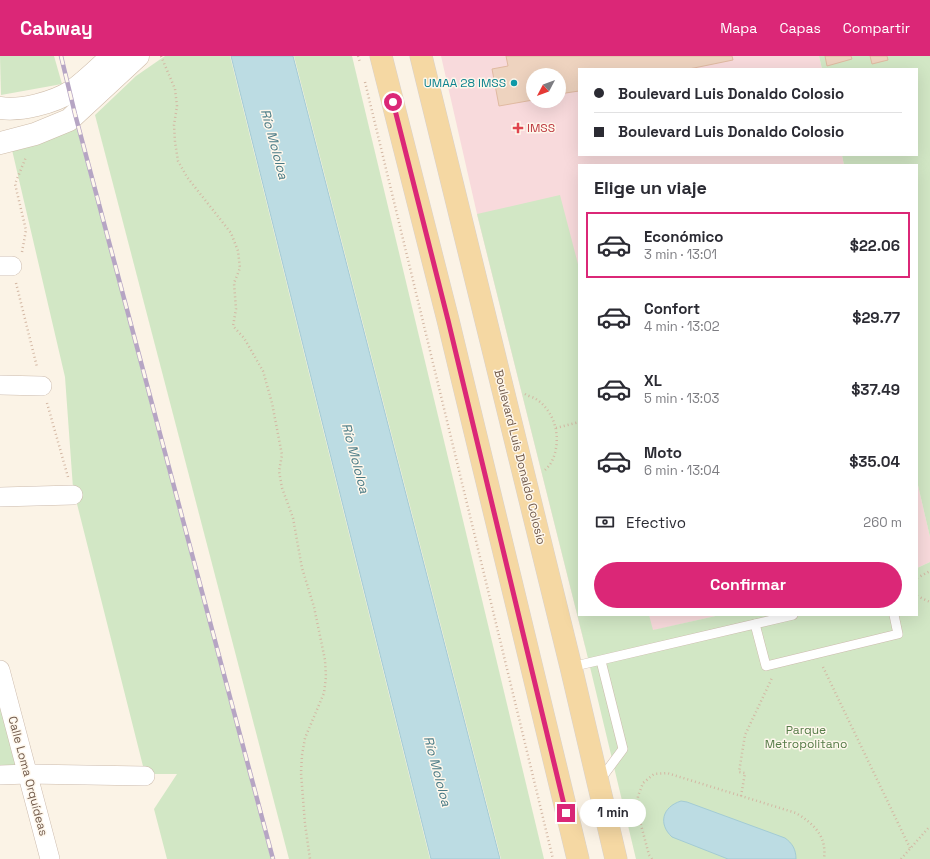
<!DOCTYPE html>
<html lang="es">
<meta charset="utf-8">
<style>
:root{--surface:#fff;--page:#f7f7f7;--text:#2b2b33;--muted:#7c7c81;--line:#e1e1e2;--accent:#db2777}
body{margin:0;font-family:"Space Grotesk",sans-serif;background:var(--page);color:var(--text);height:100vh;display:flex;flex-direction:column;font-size:15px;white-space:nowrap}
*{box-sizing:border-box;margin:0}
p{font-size:13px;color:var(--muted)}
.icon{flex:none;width:22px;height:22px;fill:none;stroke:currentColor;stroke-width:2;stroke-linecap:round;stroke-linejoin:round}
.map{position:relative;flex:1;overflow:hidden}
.sheet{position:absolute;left:578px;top:108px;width:340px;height:452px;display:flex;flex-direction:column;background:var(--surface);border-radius:0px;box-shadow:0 4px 16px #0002}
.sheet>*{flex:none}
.hud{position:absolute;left:578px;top:12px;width:340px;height:88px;border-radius:0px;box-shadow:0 4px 16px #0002;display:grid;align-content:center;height:88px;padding:0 16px;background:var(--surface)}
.needle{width:26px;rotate:229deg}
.buttons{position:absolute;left:526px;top:12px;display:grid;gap:8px}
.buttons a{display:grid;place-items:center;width:40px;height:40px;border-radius:50%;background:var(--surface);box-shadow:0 4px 16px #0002;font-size:20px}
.end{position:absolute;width:18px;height:18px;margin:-9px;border:5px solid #db2777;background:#fff;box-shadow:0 0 0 2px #fff}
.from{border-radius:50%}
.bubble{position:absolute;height:28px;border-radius:14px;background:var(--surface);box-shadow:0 4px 16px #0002;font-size:13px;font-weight:700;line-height:28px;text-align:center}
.hud b{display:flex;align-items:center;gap:14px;height:38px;font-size:15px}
.hud b+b{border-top:1px solid var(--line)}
.hud i{width:10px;height:10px;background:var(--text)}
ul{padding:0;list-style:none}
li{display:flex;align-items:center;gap:12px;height:66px;margin:0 8px 6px;padding:0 8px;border:2px solid transparent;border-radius:0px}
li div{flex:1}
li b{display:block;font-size:15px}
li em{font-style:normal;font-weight:700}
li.active{border-color:var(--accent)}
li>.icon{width:36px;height:36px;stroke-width:1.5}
h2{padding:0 16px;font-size:18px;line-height:48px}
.pay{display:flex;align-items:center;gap:10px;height:44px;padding:0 16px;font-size:15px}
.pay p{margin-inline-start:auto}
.action{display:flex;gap:8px;margin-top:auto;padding:8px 16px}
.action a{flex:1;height:46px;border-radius:24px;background:var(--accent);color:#fff;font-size:16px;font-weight:700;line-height:46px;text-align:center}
header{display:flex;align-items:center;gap:24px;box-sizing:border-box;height:56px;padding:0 20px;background:var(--accent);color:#fff}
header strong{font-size:19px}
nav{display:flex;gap:22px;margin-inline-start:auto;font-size:14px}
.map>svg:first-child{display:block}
</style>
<header>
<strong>Cabway</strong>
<nav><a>Mapa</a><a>Capas</a><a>Compartir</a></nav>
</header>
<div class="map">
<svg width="930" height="803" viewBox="0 0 930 803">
<rect width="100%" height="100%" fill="#fbf3e6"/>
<!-- medical -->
<g fill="#f8dadc" fill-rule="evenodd">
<path d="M441,0H819L822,13H579V99H842L844,109H579V559H720L585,590L477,158ZM533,19H559V45H533Z"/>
<path d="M917,425L930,481V506L917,512Z"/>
</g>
<!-- green -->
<g fill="#d2e7c5">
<path d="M0,0H54L62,28L1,39Z"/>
<path d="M165,0H230L430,803H289L95,59L136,20Z"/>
<path d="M294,0H352L544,803H501Z"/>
<path d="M819,0H930V481L917,425V109H844L842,99H917V13H822Z"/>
<path d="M75,65L271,803H167L154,753L177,718H145L73,432L65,321L9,81Z"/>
<path d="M560,139L579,212V559H649L653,574L720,559H917V512L930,506V803H636L585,590L477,158Z"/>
<path d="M0,644L16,709H0Z"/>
</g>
<!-- water -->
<g fill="#bcdce3" stroke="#a3cbd4">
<path d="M231,0H293L500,803H431Z"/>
<path d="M681,745L687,746L785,782C792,787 796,793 796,803H728L672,781C658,768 662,751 681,745Z"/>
</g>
<!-- building -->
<g fill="#eed3bf" stroke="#e0baa1">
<path d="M506,0H732L733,4L689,13H579V35L559,38V19H533V44L499,50L492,13L508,10Z"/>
<path d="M825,0H851L852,3L827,10Z"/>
<path d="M870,0H887L888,4L872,8Z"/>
</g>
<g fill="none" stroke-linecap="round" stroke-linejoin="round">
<defs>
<g id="lane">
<path d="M755,568L766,610L898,578L894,559"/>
<path d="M571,611L793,559"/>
<path d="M600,724L623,693L601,605"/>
</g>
<g id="street">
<path d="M0,210H12"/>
<path d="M0,329L42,330"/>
<path d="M0,441L73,439"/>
<path d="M0,614L50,803"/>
<path d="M0,719L28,718L145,720"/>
</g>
<g id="secondary">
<path d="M0,52C21,55 53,47 72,35C86,25 99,12 112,0"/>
<path d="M0,87L35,78L69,64L138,0"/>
</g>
<g id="primary">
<path d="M381,0L448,264L578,803"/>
<path d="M421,0L571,611L616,803"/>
</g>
</defs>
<!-- lane casing -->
<use href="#lane" stroke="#ccbbad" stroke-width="10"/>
<!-- street casing -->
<use href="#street" stroke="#ccbbad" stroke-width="20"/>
<!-- secondary casing -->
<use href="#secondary" stroke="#cebcaa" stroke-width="23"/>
<!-- primary casing -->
<use href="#primary" stroke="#d8d1cd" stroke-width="23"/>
<!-- path -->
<g stroke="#d3b7a3" stroke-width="2.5" stroke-dasharray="1 3" stroke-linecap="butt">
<path d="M161,0L175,33L177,50L174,69L175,86L178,105L187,121L231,177L238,195L240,212L234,227L236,253L233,270L244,282L263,315L272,347L282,399L279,415L282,432L293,462L302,512L314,551L325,604L326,621L324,637L305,682L302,699L301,717L305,768L310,803"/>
<path d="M358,0L360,6"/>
<path d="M365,26L553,803"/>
<path d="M22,196L26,174L15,128L26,101"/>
<path d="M16,227L37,311"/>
<path d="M525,338C528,340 533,341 536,343C556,356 562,384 552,405C550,409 547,412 544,415"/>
<path d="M47,347L68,421"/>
<path d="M556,372L579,366"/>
<path d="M917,522L930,515"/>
<path d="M917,540L930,546"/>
<path d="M823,611L910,792"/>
<path d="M741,740L745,717L739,716L745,679L772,622"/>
<path d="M652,803L649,799L637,754L638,740L643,727L654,718L667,717L796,757C814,768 827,780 824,803"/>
<path d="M901,803L930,770"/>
</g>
<!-- lane -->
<use href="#lane" stroke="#fff" stroke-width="9"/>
<!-- street -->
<use href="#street" stroke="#fff" stroke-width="19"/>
<!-- secondary -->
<use href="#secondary" stroke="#fff" stroke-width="22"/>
<!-- primary -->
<use href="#primary" stroke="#f5d8a3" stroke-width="22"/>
<defs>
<path id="rail" d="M61,0L75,58L273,803"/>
</defs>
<!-- rail casing -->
<use href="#rail" stroke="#b6a5c4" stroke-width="4.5"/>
<!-- rail -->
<use href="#rail" stroke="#fef7ec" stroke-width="3" stroke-dasharray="9" stroke-linecap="butt"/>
</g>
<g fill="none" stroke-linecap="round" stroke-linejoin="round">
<!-- route -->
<path stroke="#db2777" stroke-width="5" d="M393,46L448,264L566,757"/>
</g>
<!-- markers -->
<circle fill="#0f9aa8" stroke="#fef7ec" stroke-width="1.5" cx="514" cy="27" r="4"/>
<path fill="#e0444e" stroke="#fef7ec" stroke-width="1.5" d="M516 66h4v4h4v4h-4v4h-4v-4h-4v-4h4z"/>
<g text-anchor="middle" stroke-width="3" stroke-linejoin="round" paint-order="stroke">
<!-- culture labels -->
<g font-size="12" fill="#0d838f" stroke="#fef7ec" text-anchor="end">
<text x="506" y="31">UMAA 28 IMSS</text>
</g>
<!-- health labels -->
<g font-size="12" fill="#be3a42" stroke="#fef7ec" text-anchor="start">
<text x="527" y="76">IMSS</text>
</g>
<!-- street labels -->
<g font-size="12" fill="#725b4c" stroke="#fef7ec">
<text transform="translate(520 401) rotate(76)" y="4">Boulevard Luis Donaldo Colosio</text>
<text transform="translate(28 720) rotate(75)" y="4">Calle Loma Orquídeas</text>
</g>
<!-- park labels -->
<g font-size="12" fill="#567c48" stroke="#fef7ec">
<text x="806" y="678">Parque<tspan x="806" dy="14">Metropolitano</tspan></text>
</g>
<!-- water labels -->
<g font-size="13" font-style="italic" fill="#477984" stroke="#fef7ec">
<text transform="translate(275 88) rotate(75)" y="5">Río Mololoa</text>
<text transform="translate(356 402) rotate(75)" y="5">Río Mololoa</text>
<text transform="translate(438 715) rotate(75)" y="5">Río Mololoa</text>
</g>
</g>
</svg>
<div class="buttons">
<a><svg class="needle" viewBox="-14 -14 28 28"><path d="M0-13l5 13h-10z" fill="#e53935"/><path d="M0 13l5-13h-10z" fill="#7c7c81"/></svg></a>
</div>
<i class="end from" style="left:393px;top:46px"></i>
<i class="end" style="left:566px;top:757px"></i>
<div class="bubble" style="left:580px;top:743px;width:66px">1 min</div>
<div class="hud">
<b><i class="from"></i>Boulevard Luis Donaldo Colosio</b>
<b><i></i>Boulevard Luis Donaldo Colosio</b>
</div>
<section class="sheet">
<h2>Elige un viaje</h2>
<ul>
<li class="active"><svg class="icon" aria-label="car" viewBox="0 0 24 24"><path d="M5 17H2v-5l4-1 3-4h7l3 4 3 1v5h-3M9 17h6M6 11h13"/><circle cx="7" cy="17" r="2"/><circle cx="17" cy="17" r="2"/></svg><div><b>Económico</b><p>3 min · 13:01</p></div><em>$22.06</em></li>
<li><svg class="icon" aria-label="car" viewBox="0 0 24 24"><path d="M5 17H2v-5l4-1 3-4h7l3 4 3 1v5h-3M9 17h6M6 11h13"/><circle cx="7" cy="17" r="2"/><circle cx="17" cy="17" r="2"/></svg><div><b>Confort</b><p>4 min · 13:02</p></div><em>$29.77</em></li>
<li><svg class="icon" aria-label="car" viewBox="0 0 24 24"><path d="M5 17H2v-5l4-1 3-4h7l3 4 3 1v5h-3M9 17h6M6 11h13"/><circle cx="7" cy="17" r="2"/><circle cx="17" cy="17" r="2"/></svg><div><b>XL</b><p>5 min · 13:03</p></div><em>$37.49</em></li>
<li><svg class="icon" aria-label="car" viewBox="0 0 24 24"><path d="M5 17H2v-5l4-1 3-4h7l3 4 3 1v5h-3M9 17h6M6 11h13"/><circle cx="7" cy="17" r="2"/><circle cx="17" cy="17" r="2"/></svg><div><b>Moto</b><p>6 min · 13:04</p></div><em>$35.04</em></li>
</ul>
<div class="pay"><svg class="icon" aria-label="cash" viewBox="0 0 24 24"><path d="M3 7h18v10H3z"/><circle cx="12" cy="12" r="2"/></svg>Efectivo<p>260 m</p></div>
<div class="action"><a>Confirmar</a></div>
</section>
</div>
